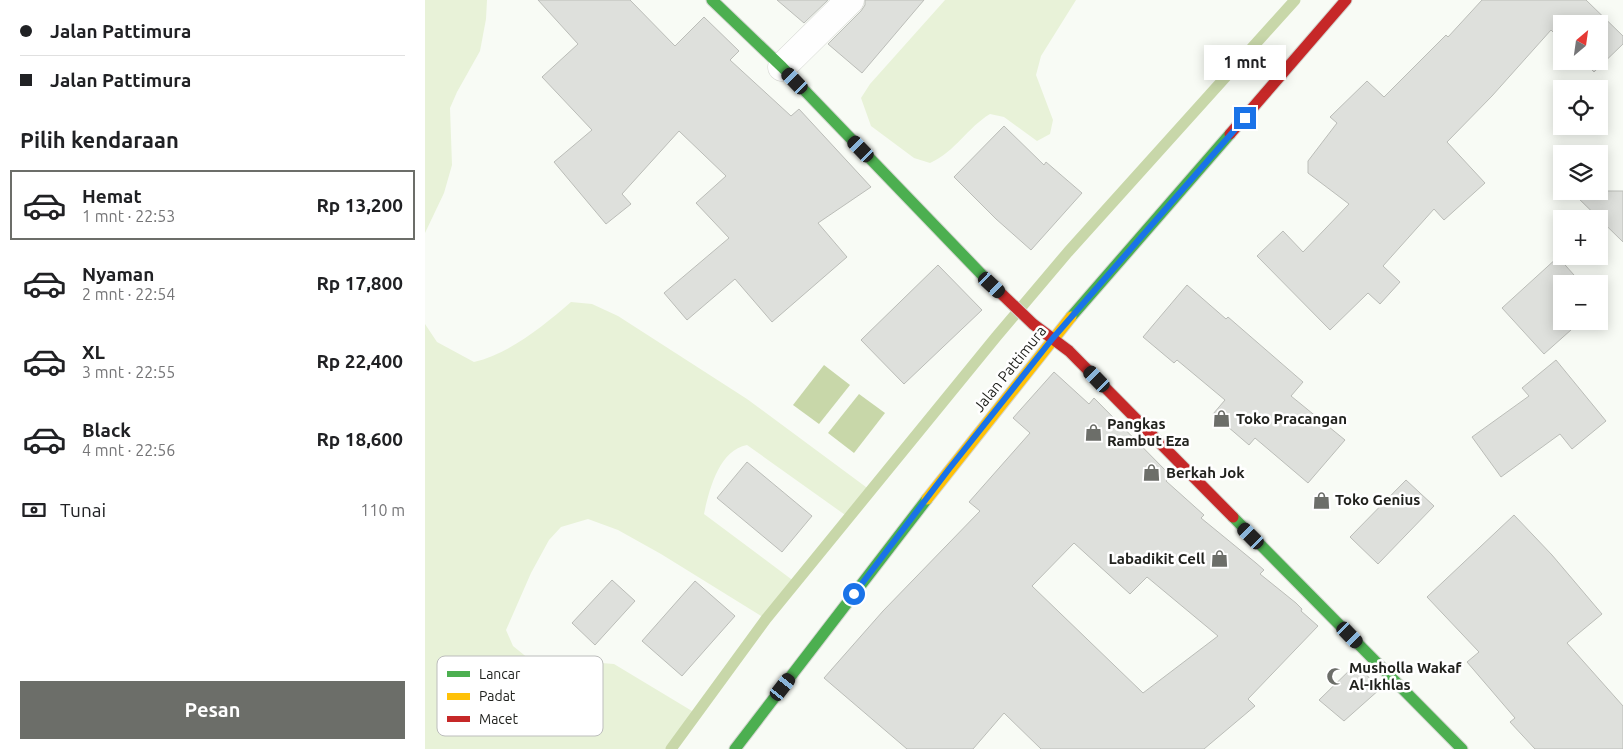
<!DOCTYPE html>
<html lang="id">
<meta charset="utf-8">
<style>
:root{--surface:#fff;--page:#f6f6f6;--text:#202124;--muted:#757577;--line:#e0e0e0;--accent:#6c6e69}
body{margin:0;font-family:Ubuntu,sans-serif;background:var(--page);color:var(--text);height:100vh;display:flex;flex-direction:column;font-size:19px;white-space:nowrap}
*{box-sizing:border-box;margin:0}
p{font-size:16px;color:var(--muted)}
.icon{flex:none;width:28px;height:28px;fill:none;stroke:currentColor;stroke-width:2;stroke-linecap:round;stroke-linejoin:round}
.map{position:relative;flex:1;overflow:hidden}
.panel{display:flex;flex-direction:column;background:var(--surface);width:425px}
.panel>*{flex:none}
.hud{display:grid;align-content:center;height:110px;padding:0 20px;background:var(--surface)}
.needle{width:32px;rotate:29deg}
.controls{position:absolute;left:1128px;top:15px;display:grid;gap:10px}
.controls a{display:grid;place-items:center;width:55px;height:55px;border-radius:0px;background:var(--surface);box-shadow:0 2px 12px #0003;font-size:25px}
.end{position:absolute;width:22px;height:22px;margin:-11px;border:6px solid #1a73e8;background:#fff;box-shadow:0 0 0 2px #fff}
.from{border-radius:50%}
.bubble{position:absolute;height:35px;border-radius:0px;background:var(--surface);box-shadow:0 2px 12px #0003;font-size:16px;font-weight:700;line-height:35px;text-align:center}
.car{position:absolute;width:15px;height:30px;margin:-15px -8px;border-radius:6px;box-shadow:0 0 4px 1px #0007;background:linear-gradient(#222 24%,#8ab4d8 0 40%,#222 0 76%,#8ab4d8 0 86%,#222 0)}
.hud b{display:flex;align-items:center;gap:18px;height:48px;font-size:19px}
.hud b+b{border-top:1px solid var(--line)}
.hud i{width:12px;height:12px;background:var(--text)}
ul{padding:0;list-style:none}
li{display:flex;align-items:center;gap:15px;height:70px;margin:0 10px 8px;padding:0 10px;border:2px solid transparent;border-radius:0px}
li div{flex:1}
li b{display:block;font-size:19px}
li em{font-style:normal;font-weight:700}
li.active{border-color:var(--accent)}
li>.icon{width:45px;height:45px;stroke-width:1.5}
h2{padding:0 20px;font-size:22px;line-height:60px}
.pay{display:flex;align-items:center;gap:12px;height:55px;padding:0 20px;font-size:19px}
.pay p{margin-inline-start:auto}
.action{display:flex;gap:10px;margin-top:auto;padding:10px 20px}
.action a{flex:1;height:58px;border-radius:0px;background:var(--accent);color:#fff;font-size:20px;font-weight:700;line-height:58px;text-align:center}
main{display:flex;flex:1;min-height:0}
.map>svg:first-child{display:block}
</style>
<main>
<section class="panel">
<div class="hud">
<b><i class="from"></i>Jalan Pattimura</b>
<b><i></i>Jalan Pattimura</b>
</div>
<h2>Pilih kendaraan</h2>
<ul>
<li class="active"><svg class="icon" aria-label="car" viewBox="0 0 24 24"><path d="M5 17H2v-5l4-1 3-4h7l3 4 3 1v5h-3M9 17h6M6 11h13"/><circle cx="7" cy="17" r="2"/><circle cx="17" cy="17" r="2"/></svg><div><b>Hemat</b><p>1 mnt · 22:53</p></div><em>Rp 13,200</em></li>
<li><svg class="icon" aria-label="car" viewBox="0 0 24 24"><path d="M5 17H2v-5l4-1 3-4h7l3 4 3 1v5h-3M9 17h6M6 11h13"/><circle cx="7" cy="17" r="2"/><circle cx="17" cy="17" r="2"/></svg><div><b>Nyaman</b><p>2 mnt · 22:54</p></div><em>Rp 17,800</em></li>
<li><svg class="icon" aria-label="car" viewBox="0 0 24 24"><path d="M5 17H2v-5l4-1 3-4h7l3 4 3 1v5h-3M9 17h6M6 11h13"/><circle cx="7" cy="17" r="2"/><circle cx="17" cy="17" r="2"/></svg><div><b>XL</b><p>3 mnt · 22:55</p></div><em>Rp 22,400</em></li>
<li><svg class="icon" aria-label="car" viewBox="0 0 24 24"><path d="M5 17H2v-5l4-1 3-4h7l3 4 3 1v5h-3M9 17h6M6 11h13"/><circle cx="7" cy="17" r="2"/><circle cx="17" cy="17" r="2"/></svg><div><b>Black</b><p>4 mnt · 22:56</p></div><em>Rp 18,600</em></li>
</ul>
<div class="pay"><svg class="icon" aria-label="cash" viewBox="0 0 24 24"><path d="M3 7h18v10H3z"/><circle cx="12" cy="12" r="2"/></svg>Tunai<p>110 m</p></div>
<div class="action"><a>Pesan</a></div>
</section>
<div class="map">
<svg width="1198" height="749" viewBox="0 0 1198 749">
<rect width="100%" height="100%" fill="#f8fbf5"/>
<!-- green -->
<g fill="#e8f2d8">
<path d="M0,0H62L61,19L55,51L32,92L25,108L27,165L19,193L0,233Z"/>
<path d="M520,0H651L616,56L611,75L628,120L625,134L612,141L579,117L565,114C543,127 530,152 505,163L489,158L446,126L436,98L445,84Z"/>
<path d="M146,302L167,304L193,316L322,399L445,490L423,517L322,445C294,450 284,490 279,514L370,582L341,619L236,554L193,530L163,519L136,527L124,540L106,573L81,630L88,646L109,663L131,669L164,662L189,664L272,714L246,749H0V324L12,342L49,362C86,353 118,326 146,302Z"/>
</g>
<!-- water -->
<g fill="#c8d7a9">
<path d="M399,365L425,385L394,424L368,405Z"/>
<path d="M434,394L460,413L429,453L403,433Z"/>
</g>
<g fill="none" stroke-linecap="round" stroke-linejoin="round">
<!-- stream -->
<path stroke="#c8d7a9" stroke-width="11" d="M246,749L341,619L571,337L643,252L870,0"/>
</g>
<!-- building -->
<g fill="#dee0dc" stroke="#bbbdb8" fill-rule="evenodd">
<path d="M113,0H205L250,46L279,17L314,51L305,60L366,116L374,109L446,187L393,223L422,257L347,322L310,279L262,320L239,293L304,238L271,203L301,176L254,131L197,194L206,204L181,224L129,162L167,130L117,77L153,44Z"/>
<path d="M352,0H403L379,23Z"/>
<path d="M440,0H499L437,73L403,44L436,11L440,5Z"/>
<path d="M1057,0H1161L1198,36V44L1169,72L1158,61H1174V24H1136V40L1126,30L1067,96L1022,142L1060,183L1019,220L1009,209L958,266L975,282L955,304L943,293L905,330L832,256L858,231L878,252L924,204L883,173V161L912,123L905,117L942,81L959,97L1021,35L1023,37Z"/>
<path d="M579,126L619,165L621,162L657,193L606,250L571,219L529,177Z"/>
<path d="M1146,191H1198V242Z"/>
<path d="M1133,257L1157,284H1136V321H1156L1119,354L1077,308Z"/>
<path d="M513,265L557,310L479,384L436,340Z"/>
<path d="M762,285L801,319L803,317L878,382L866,396L920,440L883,483L830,438L824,445L788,414L800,400L752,360L749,363L718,337Z"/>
<path d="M1131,360L1181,421L1147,449L1135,434L1076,477L1047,437L1104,396L1097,388Z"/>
<path d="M629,372L664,404L669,398L746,476L741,481L779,515L776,518L831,563L839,570L835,574L871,603L877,609L876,611L893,626L823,699L830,706L779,749H616L579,713L548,749H482L399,678L458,611L555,511L544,502L605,433L588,418ZM649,543L705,594L722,577L793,636L718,693L607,586Z"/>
<path d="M322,462L387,516L357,552L292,498Z"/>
<path d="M981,480L1009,506L953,564L925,537Z"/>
<path d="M1089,515L1127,555L1177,614L1142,643L1198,706V749H1110L1085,722L1090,718L1042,662L1054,652L1002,597Z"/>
<path d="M187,580L210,601L170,645L147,623Z"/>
<path d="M270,581L310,616L257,676L217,641Z"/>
<path d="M931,664L955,689L919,721L894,700Z"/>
</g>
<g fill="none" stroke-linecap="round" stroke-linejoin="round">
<defs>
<path id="street" d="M357,67L425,0"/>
<g id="fast">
<path d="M287,0L357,67L561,279"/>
<path d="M646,317L805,134"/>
<path d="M808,517L1037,749"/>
<path d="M310,749L502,499"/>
</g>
<path id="slow" d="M502,499L646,317"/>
<g id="jam">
<path d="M805,134L921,0"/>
<path d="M561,279L608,324L644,351L808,517"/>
</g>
</defs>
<!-- street casing -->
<use href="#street" stroke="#d4d6d1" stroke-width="29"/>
<!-- fast casing -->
<use href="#fast" stroke="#d4d6d1" stroke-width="13"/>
<!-- slow casing -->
<use href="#slow" stroke="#d4d6d1" stroke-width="13"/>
<!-- jam casing -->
<use href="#jam" stroke="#d4d6d1" stroke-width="13"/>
<!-- street -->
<use href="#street" stroke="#fefefe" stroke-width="28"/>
<!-- fast -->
<use href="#fast" stroke="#4caf50" stroke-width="11"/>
<!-- slow -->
<use href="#slow" stroke="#ffc107" stroke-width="11"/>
<!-- jam -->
<use href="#jam" stroke="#c62828" stroke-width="11"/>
</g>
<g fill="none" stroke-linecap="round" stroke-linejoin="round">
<!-- route -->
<path stroke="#1a73e8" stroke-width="6" d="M429,594L524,469L628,338L820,118"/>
</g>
<!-- icons -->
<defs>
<symbol id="shop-bare" viewBox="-9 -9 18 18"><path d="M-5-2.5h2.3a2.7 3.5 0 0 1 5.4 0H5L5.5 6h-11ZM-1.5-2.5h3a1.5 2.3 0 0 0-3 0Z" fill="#6c6e69" stroke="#fff" stroke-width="2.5" paint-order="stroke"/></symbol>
<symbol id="mosque-bare" viewBox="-9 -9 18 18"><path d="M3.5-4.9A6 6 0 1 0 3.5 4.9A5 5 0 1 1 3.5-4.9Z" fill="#6c6e69" stroke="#fff" stroke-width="2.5" paint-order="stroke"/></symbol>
</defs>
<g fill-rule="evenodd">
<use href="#shop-bare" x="784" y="406" width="25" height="25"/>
<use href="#shop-bare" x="656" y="420" width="25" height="25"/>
<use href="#shop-bare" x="714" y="460" width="25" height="25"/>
<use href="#shop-bare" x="884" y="488" width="25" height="25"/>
<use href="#shop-bare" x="782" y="546" width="25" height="25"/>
<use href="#mosque-bare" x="898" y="664" width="25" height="25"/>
</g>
<g text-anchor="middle" stroke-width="5" stroke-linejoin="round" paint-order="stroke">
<!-- street labels -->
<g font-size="15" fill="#21221e" stroke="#fff">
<text transform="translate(585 369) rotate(-51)" y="5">Jalan Pattimura</text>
</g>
<!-- poi labels -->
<g font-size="15" font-weight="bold" fill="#21221e" stroke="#fff" text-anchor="start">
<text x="811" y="424">Toko Pracangan</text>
<text x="682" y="429">Pangkas<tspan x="682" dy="17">Rambut Eza</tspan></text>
<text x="741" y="478">Berkah Jok</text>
<text x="910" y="505">Toko Genius</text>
<text x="780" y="564" text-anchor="end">Labadikit Cell</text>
<text x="924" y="673">Musholla Wakaf<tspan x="924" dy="17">Al-Ikhlas</tspan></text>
</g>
</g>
<!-- legend -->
<rect x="12" y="656" width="166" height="80" rx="8" fill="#fff" stroke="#bcbdbc" stroke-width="1"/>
<rect x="22" y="671" width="23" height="6" fill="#4caf50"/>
<rect x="22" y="693" width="23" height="7" fill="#ffc107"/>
<rect x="22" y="716" width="23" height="6" fill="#c62828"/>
<g font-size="14" fill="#21221e">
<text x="54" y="679">Lancar</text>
<text x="54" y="701">Padat</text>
<text x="54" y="724">Macet</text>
</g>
</svg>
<div class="controls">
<a><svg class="needle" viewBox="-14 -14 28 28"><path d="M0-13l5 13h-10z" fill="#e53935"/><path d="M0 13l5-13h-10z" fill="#757577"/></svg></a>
<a><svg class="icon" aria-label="locate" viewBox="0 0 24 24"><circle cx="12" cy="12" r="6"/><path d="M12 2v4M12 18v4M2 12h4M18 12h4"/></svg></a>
<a><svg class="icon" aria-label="layers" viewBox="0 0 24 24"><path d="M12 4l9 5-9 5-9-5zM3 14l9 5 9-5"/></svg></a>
<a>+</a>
<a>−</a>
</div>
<i class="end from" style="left:429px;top:594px"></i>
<i class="end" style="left:820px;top:118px"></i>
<div class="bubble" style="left:779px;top:45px;width:82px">1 mnt</div>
<i class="car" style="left:370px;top:81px;rotate:316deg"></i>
<i class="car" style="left:436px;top:149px;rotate:316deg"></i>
<i class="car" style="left:567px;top:285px;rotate:133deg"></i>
<i class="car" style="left:672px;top:379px;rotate:316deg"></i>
<i class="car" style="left:826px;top:536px;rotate:315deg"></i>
<i class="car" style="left:925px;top:635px;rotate:136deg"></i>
<i class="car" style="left:358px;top:687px;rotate:38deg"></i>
</div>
</main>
